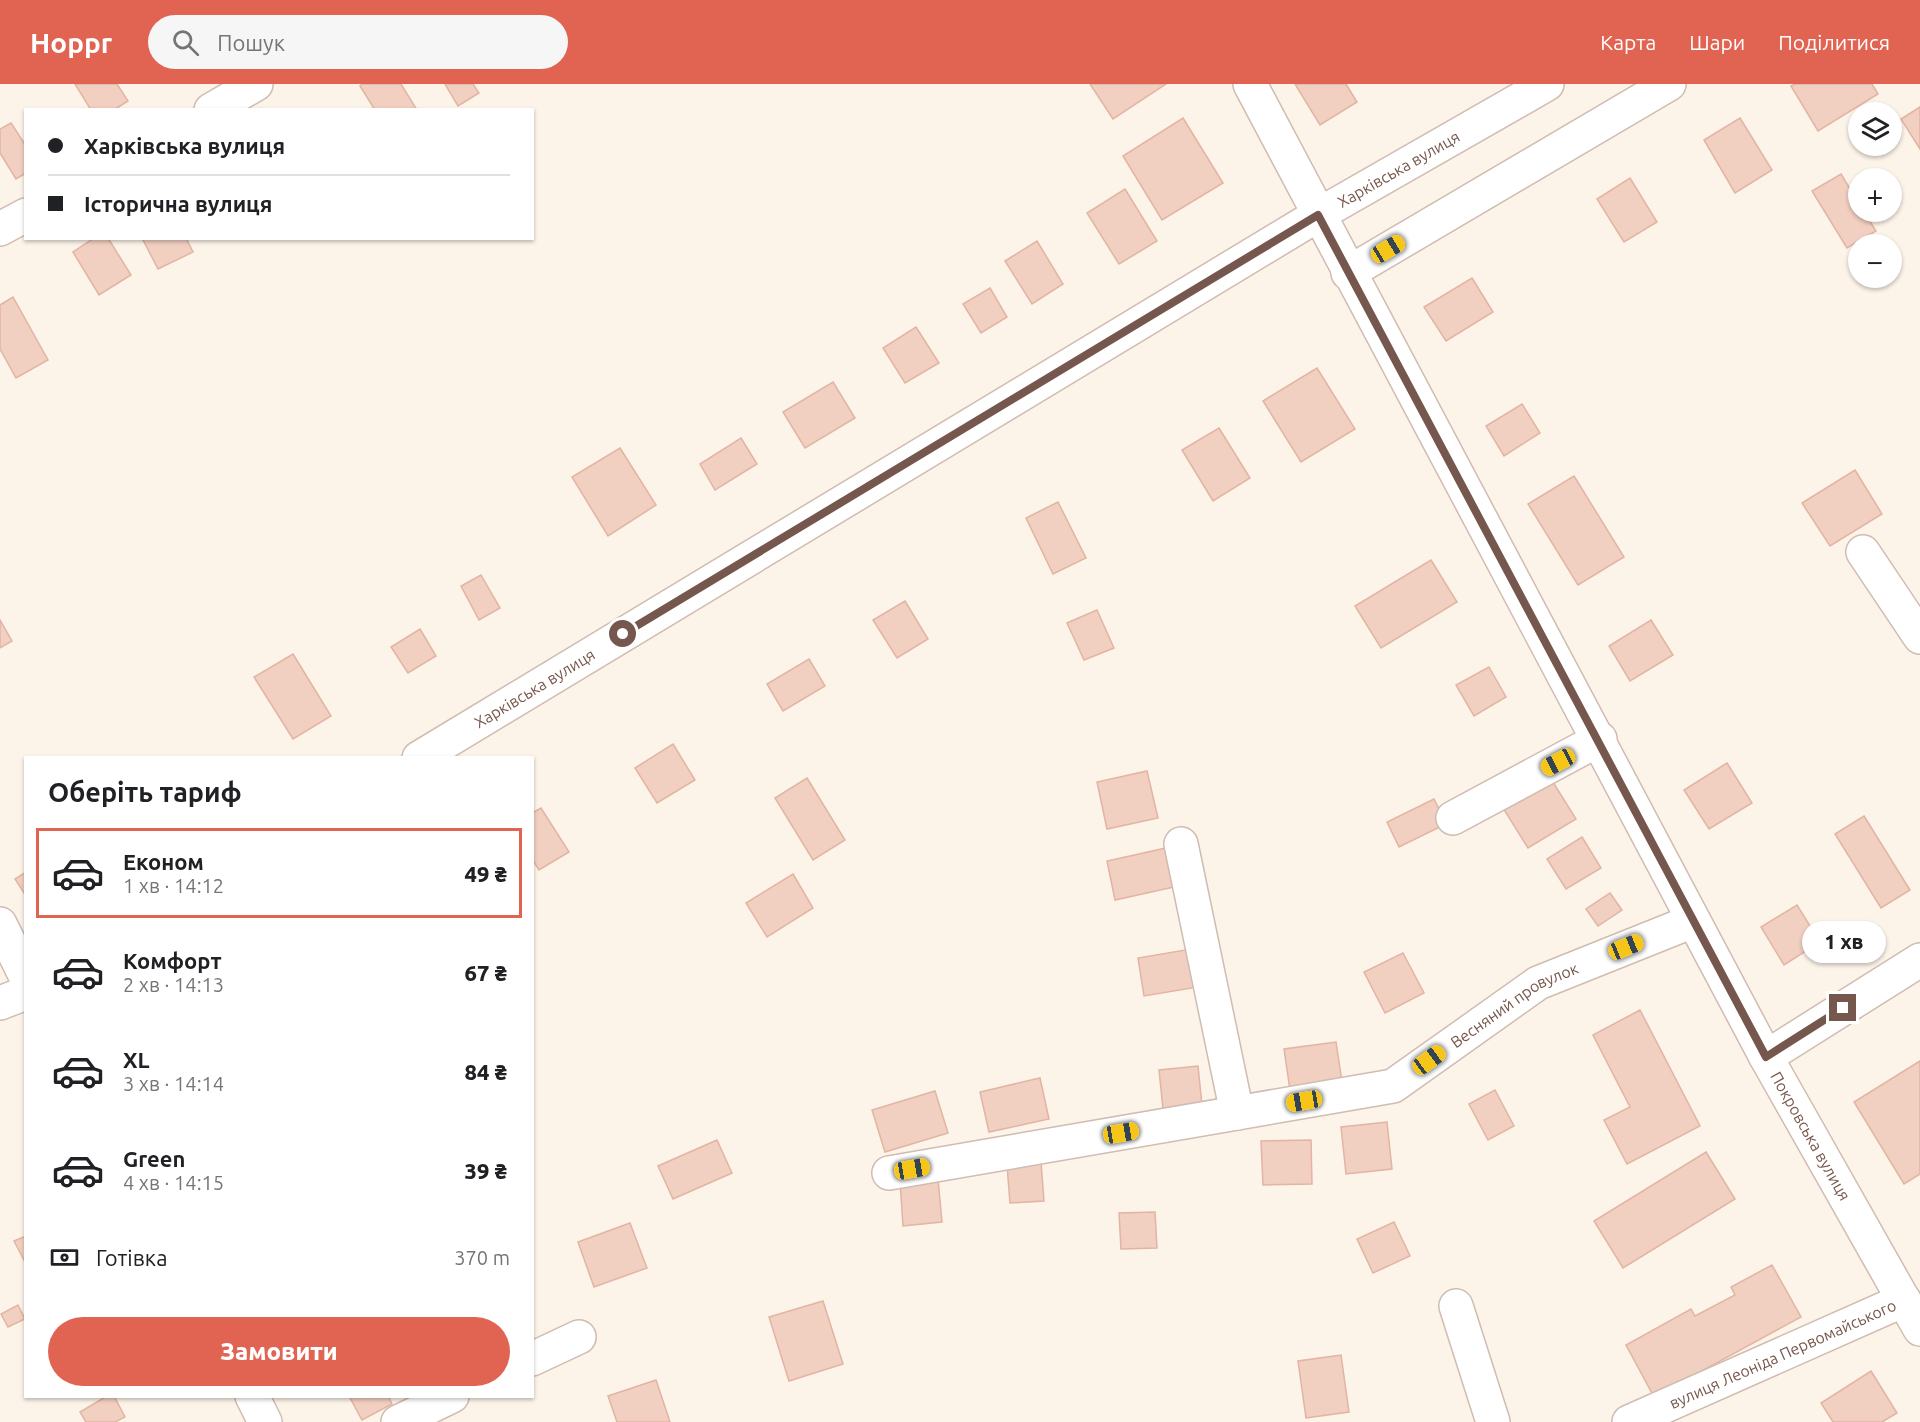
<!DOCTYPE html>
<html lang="uk">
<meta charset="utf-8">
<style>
:root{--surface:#fff;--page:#f6f6f6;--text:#202124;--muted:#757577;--line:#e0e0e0;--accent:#e16453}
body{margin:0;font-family:Ubuntu,sans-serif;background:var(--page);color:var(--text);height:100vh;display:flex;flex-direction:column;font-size:22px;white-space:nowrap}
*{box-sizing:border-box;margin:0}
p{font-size:20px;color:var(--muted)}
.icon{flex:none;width:33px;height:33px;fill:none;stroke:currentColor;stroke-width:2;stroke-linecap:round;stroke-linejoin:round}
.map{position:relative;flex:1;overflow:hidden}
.details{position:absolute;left:24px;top:672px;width:510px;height:642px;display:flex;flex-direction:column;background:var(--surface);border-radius:0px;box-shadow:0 2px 4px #0004}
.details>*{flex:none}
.top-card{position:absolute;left:24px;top:24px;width:510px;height:132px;border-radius:0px;box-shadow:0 2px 4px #0004;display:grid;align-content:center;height:132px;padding:0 24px;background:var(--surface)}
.fabs{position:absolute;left:1848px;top:18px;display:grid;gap:12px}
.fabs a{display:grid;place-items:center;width:54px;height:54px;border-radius:50%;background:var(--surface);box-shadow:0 2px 4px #0004;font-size:30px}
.end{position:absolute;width:27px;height:27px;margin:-14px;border:8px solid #76574d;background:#fff;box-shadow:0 0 0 3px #fff}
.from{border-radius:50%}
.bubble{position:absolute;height:42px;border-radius:21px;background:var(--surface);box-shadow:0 2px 4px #0004;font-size:20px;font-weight:800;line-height:42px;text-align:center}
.car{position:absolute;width:18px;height:36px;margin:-18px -9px;border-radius:8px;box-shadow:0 0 4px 2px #0007;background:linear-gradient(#f5c518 24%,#345 0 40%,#f5c518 0 76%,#345 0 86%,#f5c518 0)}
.top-card b{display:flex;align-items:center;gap:21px;height:57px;font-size:22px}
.top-card b+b{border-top:2px solid var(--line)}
.top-card i{width:15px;height:15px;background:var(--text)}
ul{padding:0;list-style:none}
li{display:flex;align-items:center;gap:18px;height:90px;margin:0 12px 9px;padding:0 12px;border:3px solid transparent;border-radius:0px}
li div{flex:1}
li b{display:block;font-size:22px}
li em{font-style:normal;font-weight:800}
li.on{border-color:var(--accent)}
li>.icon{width:54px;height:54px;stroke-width:1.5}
h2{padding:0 24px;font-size:27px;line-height:72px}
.pay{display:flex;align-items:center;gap:15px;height:66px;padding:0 24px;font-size:22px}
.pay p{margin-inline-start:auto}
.primary-button{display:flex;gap:12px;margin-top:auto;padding:12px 24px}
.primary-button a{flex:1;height:69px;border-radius:36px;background:var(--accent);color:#fff;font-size:24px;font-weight:800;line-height:69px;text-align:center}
header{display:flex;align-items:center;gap:36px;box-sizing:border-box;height:84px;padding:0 30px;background:var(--accent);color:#fff}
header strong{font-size:28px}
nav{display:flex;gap:33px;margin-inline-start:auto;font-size:21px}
.search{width:420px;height:54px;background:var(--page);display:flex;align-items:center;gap:15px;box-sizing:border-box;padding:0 21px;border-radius:33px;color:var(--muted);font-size:22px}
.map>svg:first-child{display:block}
</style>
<header>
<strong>Hoppr</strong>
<div class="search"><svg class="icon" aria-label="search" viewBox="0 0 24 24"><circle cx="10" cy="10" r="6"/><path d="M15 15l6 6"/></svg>Пошук</div>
<nav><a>Карта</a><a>Шари</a><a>Поділитися</a></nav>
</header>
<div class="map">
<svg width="1920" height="1338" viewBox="0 0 1920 1338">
<rect width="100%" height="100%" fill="#fcf3e9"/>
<!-- building -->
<g fill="#f1cfc1" stroke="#e3b4a2" stroke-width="1.5">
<path d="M75,0H117L128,17L114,26H91Z"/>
<path d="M362,0H401L417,26H375L360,2Z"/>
<path d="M445,0H473L479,9L458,22Z"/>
<path d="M1090,0H1166L1113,35Z"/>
<path d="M1295,0H1346L1357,18L1320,41Z"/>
<path d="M1795,0H1872L1878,10L1818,47L1791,2Z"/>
<path d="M1920,23V65L1901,35Z"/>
<path d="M1183,34L1223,99L1162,136L1123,72Z"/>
<path d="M1740,34L1772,86L1735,109L1704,56Z"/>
<path d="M11,39L26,62V89L16,95L0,69V45Z"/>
<path d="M1841,90L1858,118V128H1864L1876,147L1847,164L1812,107Z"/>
<path d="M1630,94L1657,138L1624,158L1597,115Z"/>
<path d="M1125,105L1157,157L1119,180L1087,129Z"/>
<path d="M94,154H108L131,191L99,211L73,168Z"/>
<path d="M142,154H186L193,168L158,185Z"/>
<path d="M1037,157L1063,200L1032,220L1005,177Z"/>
<path d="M1472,194L1493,228L1446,257L1424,223Z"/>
<path d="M990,204L1007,233L981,249L963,220Z"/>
<path d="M13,213L48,276L16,294L0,265V221Z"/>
<path d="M916,243L939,279L905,299L883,264Z"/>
<path d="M1317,284L1355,345L1301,378L1263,317Z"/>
<path d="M833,298L855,334L805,364L783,328Z"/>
<path d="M1522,320L1540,349L1504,372L1486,342Z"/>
<path d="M1219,344L1250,394L1213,417L1182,366Z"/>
<path d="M741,354L757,380L715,406L700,380Z"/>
<path d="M620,364L656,421L608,452L572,393Z"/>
<path d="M1855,386L1882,430L1830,462L1802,419Z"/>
<path d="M1574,392L1624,473L1578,501L1528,420Z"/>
<path d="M1058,418L1086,474L1053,490L1026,434Z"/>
<path d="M1431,476L1457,518L1381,564L1355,522Z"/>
<path d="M481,491L500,524L479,536L461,502Z"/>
<path d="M905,517L928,555L897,574L873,536Z"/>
<path d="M1097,526L1114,564L1084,576L1067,539Z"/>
<path d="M0,536L12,557L0,564Z"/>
<path d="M1651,536L1673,571L1630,597L1609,562Z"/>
<path d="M420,545L436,572L408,589L391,563Z"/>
<path d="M293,570L331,632L293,655L254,593Z"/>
<path d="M809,575L825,602L783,627L767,600Z"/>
<path d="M1489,583L1506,613L1474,632L1456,601Z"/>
<path d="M673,660L695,696L657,719L635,684Z"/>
<path d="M1727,679L1752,719L1709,745L1684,706Z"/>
<path d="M1147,687L1158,734L1107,745L1097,698Z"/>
<path d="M807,694L845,756L813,776L775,714Z"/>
<path d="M1551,695L1576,735L1528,764L1503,724Z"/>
<path d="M1434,715L1446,740L1399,763L1387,738Z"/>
<path d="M541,724L569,768L539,786L532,775V729Z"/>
<path d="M1864,732L1910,806L1881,824L1835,750Z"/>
<path d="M1582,753L1601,784L1566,805L1547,775Z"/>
<path d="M1166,764L1174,803L1115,816L1107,777Z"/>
<path d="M26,788V812L15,795Z"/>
<path d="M793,790L813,824L767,853L746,819Z"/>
<path d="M1610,809L1622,826L1598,842L1586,825Z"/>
<path d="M1797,821L1820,858L1784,881L1761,843Z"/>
<path d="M1191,865L1198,903L1144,912L1138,874Z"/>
<path d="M1403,869L1424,909L1385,929L1364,888Z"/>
<path d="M1640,926L1700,1042L1627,1080L1604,1036L1630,1023L1593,951Z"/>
<path d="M1336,958L1342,998L1290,1006L1284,965Z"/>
<path d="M1920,977V1090L1904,1100L1854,1018Z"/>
<path d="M1198,982L1202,1021L1163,1025L1159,986Z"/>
<path d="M1040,994L1049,1035L989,1048L980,1008Z"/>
<path d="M1495,1006L1514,1042L1488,1056L1469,1020Z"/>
<path d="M935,1007L948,1049L885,1068L872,1026Z"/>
<path d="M1387,1038L1392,1085L1346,1090L1341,1043Z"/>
<path d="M717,1056L732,1089L673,1115L658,1082Z"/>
<path d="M1311,1056L1312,1100L1263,1101L1261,1057Z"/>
<path d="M1706,1068L1735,1115L1623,1184L1594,1137Z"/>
<path d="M1041,1078L1044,1117L1010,1119L1007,1081Z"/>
<path d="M938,1095L942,1138L903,1142L900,1097Z"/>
<path d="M1155,1128L1157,1164L1121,1165L1119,1129Z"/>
<path d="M1394,1138L1410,1172L1373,1189L1357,1155Z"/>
<path d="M630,1139L647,1184L594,1203L578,1158Z"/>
<path d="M26,1152V1180L14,1157Z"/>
<path d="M1772,1181L1801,1233L1654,1313L1626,1261L1691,1225L1695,1232L1735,1211L1731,1203Z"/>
<path d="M823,1217L843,1280L789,1297L769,1233Z"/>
<path d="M18,1221L25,1235L8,1243L1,1230Z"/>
<path d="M1341,1271L1349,1328L1306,1334L1298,1277Z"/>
<path d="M1871,1287L1897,1329L1882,1338H1833L1821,1319Z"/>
<path d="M656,1296L670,1338H617L608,1312Z"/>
<path d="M107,1312H114L125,1333L115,1338H86L80,1328Z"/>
<path d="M349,1312H388L392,1320L362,1336Z"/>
</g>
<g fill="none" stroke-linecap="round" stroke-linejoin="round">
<defs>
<g id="minor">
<path id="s1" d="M1250,0L1766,973L1920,1245"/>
<path d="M211,26L256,0"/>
<path d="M0,145L26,131"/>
<path d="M1348,189L1669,0"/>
<path d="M1863,468L1920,553"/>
<path id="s2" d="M419,674L1318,131L1547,0"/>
<path d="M1453,734L1600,655"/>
<path d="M1181,760L1237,1029"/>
<path d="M0,840L26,893"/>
<path d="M0,919L26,909"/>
<path d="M1766,973L1920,876"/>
<path id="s3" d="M889,1089L1393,1002L1538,899L1693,837"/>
<path d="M1456,1222L1493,1338"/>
<path d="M532,1275L579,1253"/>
<path d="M252,1312L265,1338"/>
<path d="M398,1338L452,1312"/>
<path id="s4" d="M1629,1338L1904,1216"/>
</g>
</defs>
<!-- minor casing -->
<use href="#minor" stroke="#d0bcb1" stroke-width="36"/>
<!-- minor -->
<use href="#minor" stroke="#fff" stroke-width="33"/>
</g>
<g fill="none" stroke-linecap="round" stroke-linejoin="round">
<!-- route -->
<path stroke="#76574d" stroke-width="8" d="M623,550L1318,131L1766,973L1843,924"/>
</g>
<g text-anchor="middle" stroke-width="5" stroke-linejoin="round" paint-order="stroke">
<!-- street labels -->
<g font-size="16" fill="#76574d" stroke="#fef7f0">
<text dy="6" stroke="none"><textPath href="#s2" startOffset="1143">Харківська вулиця</textPath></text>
<text dy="6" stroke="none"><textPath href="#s2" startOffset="135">Харківська вулиця</textPath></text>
<text dy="6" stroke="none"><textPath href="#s3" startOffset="658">Весняний провулок</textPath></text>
<text dy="6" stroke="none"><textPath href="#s1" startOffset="1192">Покровська вулиця</textPath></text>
<text dy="6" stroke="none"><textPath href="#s4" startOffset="168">вулиця Леоніда Первомайського</textPath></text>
</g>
</g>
</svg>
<div class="fabs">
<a><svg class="icon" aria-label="layers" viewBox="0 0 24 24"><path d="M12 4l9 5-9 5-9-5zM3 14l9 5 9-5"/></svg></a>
<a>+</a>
<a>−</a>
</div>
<i class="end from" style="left:623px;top:550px"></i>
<i class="end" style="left:1843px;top:924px"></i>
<div class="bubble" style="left:1802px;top:837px;width:84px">1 хв</div>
<i class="car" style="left:1388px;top:165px;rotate:59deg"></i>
<i class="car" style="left:1558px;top:678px;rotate:242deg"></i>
<i class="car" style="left:1626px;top:863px;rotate:68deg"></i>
<i class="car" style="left:1429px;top:976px;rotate:54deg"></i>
<i class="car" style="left:1304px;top:1017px;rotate:260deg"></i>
<i class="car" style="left:1121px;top:1049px;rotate:80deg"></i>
<i class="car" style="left:912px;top:1085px;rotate:80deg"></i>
<div class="top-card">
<b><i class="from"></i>Харківська вулиця</b>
<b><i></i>Історична вулиця</b>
</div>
<section class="details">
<h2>Оберіть тариф</h2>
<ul>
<li class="on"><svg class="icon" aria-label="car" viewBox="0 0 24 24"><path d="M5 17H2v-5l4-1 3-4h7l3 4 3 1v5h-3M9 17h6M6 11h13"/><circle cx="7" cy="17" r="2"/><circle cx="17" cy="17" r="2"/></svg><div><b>Економ</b><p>1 хв · 14:12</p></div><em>49 ₴</em></li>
<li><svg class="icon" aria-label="car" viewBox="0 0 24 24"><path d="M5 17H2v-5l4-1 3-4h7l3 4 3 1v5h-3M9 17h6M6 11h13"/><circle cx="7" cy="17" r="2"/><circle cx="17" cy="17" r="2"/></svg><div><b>Комфорт</b><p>2 хв · 14:13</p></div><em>67 ₴</em></li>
<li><svg class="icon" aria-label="car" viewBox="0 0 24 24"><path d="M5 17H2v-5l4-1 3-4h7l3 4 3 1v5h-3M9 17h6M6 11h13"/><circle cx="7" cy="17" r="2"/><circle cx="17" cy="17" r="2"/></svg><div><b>XL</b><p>3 хв · 14:14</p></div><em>84 ₴</em></li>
<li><svg class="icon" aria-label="car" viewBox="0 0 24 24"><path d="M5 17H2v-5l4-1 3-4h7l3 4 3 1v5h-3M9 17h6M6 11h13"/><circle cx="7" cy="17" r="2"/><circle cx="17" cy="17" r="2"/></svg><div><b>Green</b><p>4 хв · 14:15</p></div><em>39 ₴</em></li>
</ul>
<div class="pay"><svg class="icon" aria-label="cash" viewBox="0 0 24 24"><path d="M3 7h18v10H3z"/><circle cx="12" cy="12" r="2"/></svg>Готівка<p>370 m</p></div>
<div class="primary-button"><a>Замовити</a></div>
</section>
</div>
